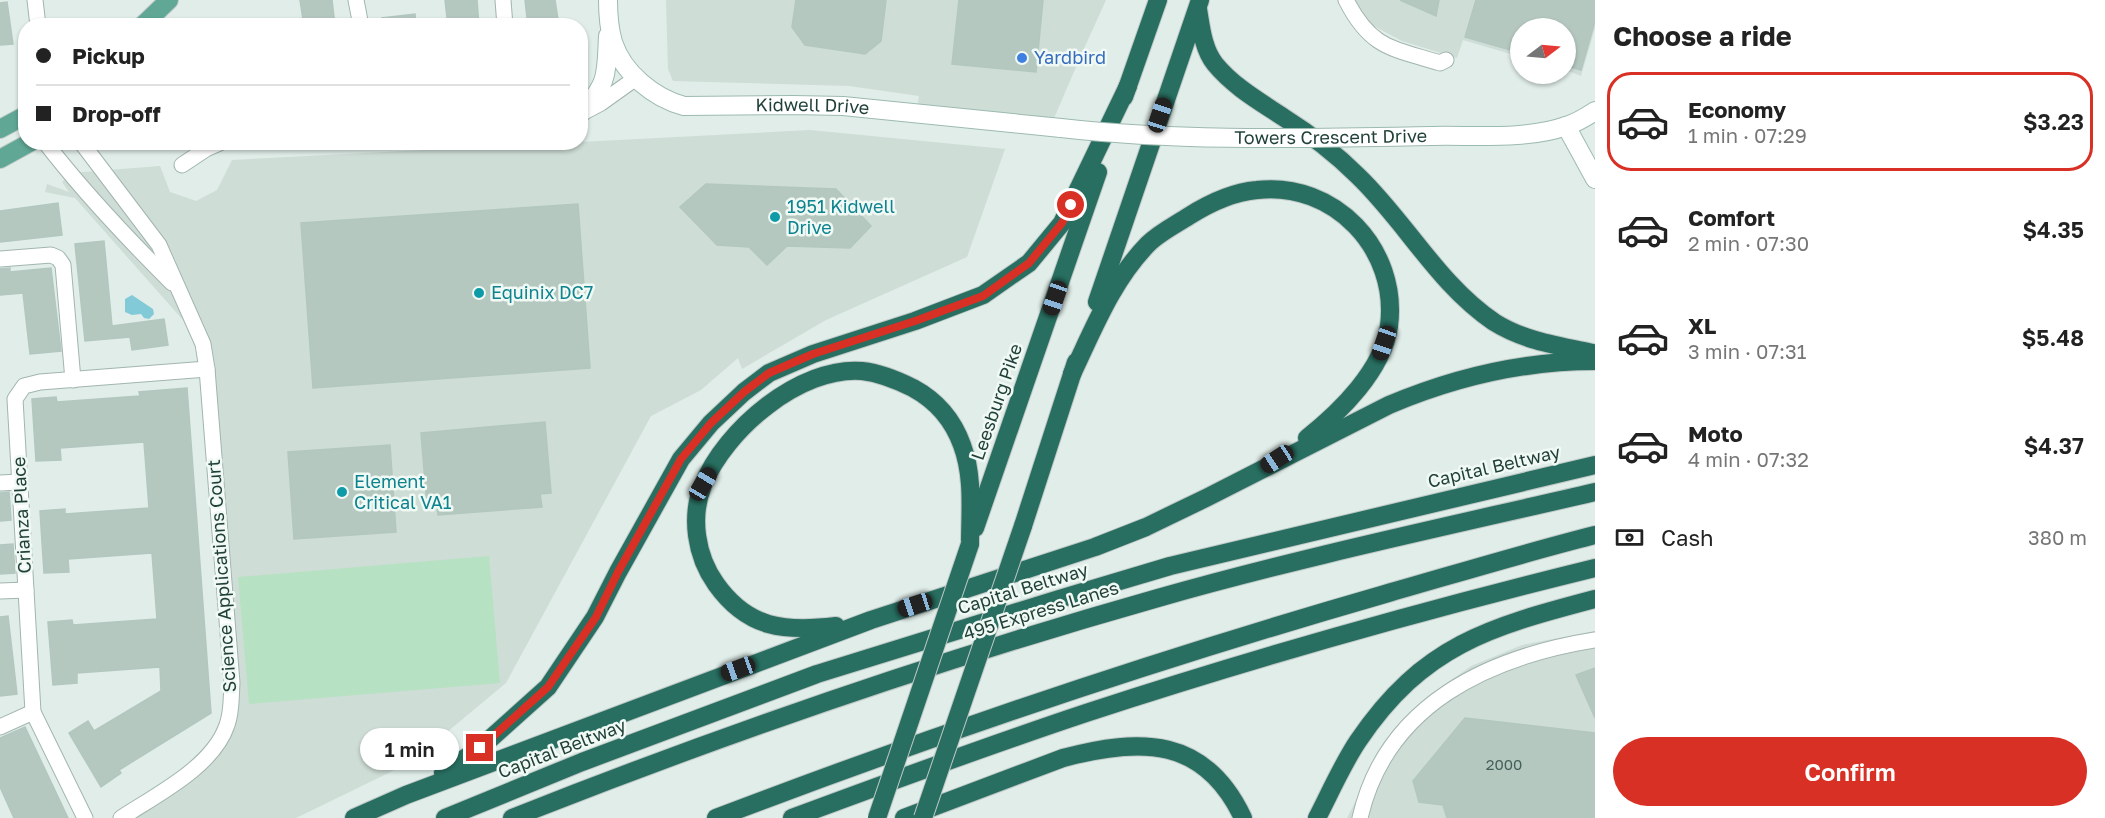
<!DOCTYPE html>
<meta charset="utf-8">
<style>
:root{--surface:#fff;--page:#f2f2f2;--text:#222;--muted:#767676;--line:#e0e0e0;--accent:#d93025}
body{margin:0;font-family:"Golos Text",sans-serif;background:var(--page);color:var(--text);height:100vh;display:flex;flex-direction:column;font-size:22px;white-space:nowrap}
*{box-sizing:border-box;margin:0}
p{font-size:20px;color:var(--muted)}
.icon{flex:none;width:33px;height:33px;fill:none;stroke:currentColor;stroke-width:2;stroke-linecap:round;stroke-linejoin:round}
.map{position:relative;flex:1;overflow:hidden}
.details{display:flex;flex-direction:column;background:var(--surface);width:510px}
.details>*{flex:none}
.guide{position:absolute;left:18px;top:18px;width:570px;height:132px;border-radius:24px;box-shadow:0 2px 4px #0004;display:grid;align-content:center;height:132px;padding:0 18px;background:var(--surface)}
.needle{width:39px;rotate:74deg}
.tools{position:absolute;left:1510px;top:18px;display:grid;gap:12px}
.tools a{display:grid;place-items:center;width:66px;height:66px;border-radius:50%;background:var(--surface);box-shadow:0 2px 4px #0004;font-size:30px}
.end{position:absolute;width:27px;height:27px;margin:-14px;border:8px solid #d93025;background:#fff;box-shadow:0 0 0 3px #fff}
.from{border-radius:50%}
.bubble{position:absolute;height:42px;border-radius:21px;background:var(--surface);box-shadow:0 2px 4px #0004;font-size:20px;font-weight:600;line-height:42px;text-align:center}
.car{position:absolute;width:18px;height:36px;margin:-18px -9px;border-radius:8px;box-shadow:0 0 4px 2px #0007;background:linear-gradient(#222 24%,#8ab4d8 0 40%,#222 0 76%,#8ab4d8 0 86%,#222 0)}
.guide b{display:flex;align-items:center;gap:21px;height:57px;font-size:22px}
.guide b+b{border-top:2px solid var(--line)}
.guide i{width:15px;height:15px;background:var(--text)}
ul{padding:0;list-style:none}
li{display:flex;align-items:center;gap:18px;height:99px;margin:0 12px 9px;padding:0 6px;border:3px solid transparent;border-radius:24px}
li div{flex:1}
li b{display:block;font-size:22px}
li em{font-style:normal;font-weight:600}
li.on{border-color:var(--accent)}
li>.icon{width:54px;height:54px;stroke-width:1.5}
h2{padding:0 18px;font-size:27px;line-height:72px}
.pay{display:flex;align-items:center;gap:15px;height:66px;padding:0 18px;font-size:22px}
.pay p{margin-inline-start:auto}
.button{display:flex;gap:12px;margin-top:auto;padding:12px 18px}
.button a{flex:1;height:69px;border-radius:36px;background:var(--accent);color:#fff;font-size:24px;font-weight:600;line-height:69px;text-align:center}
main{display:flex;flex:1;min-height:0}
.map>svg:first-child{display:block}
</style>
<main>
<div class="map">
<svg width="1595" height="818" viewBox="0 0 1595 818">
<rect width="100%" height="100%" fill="#e0ede8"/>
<!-- built -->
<g fill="#ceddd6">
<path d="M666,0H1106L1082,53L1052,123L917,110L919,96L849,86L673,81L668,69Z"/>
<path d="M1353,0H1595V28L1581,76L1566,70V28H1521V57L1463,40L1457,58L1402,41L1370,24Z"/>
<path d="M810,130L1005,149L967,257L826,320L742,369L738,358L701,390L651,416L506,683L411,762L296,818H123L204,756L225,722L232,693L198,344L183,320L75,198L45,192L47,184L69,192L62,182L71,173L160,166L170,192L196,201L217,190L232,160Z"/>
<path d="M1595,631V818H1347L1383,748L1426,698L1471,666L1522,645Z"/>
</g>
<!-- green -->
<path fill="#b7e1c3" d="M489,556L500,683L249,704L238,577Z"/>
<!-- water -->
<path fill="#82cad8" d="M132,295L153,309L154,314L149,319L144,318L141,314L132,315L125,312V299Z"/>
<!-- building -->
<g fill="#b5c8c0" stroke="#b2c7bf" stroke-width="1.5">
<path d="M300,0H332L335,26H304Z"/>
<path d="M445,0H477L479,26H448Z"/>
<path d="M525,0H555L559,26H528Z"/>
<path d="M796,0H886L881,41L865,54L805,45L792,27Z"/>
<path d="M959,0H1043L1036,72L952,64Z"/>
<path d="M1400,0H1439L1436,16Z"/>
<path d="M1476,0H1595V21L1581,70L1566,66V28H1521V53L1465,37Z"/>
<path d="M7,2L13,44L0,45V3Z"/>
<path d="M415,14L416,26H383L382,18Z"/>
<path d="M706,184L836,189L871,226L850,248L787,246L767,265L749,247L717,245L680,207Z"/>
<path d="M58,203L62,235L0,242V211Z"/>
<path d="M578,204L590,368L313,388L301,223Z"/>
<path d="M104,241L112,326L164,319L168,345L132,350L130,337L85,341L75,244Z"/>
<path d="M10,268V272L51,268L61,351L30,354L23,293L0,295V269Z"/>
<path d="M187,388L211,713L119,770L121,773L101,787L69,733L88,721L94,731L161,691L160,667L77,673V683L53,685L48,622L72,620L73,625L157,619L152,553L68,559L69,572L44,573L40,511L65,509V514L149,508L144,442L60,448L61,460L36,461L32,399L56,397L57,402L140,396L139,392Z"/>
<path d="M545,422L551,493L540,494L542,507L438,515L437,505L427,506L421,433Z"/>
<path d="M390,445L396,532L294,539L288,452Z"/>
<path d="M9,492L11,520L0,521V493Z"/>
<path d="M13,544L15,573L0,574V545Z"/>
<path d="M8,616L17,694L0,696V617Z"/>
<path d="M1595,668V718L1576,675Z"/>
<path d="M1465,718L1595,733V818H1447L1443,805L1419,802L1413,781Z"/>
<path d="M25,727L68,818H14L0,787V738Z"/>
</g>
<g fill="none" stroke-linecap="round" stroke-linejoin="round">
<defs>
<g id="street">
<path d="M35,0L38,26"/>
<path d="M356,0L361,26"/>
<path d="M503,0L505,26"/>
<path d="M1346,0C1371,49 1392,48 1440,63L1446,60"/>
<path d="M584,112L601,103L636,78"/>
<path d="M45,142C84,193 127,238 172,283"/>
<path d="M81,142L159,245L203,344L207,369L232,683C231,696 232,712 227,725C213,767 156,795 121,818"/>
<path d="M182,165L206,149L222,142"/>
<path d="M0,259L51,255L58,258L63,265L73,380"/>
<path d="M0,483L20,482"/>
<path d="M0,591L26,590"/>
<path d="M0,727L33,712"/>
<path d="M85,818L33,712L15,399L24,386L40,382L207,369"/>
<path d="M1360,818C1386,704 1489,657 1595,640"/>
</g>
<g id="secondary">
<path id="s1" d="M608,0C608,14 609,28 613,42C623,73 654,98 684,106L793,105L843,106L1061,128"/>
<path d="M581,113C609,82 606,75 608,36"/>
<path d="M1566,126L1595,179"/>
<path d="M1432,136C1474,135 1527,140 1566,126C1576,123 1586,117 1595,111"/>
</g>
<g id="primary">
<path d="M142,26L169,0"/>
<path d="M0,129L26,115"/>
<path d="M0,159L31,142"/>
</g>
<g id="highway">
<path d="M1198,9C1201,27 1203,49 1215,64C1234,87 1259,101 1283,117C1310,134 1336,154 1358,176C1406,222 1438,284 1494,322C1524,341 1559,346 1593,353"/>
<path d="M1124,97L1158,0"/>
<path d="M1097,302L1200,0"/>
<path d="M1072,374C1094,328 1112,281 1148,244C1159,233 1175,225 1189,216C1208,204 1234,192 1257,190C1334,181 1399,249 1389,326C1383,370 1340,412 1307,438"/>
<path d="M1023,526L1076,362"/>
<path d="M975,528L1098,172"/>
<path d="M836,626C785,632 748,629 716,584C696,556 690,517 703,485C725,430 800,366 862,371C880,373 897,380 913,388C937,401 953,420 962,445C974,477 970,512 970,544"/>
<path d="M443,773L480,748L548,687L595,617L618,572L681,459L711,423L744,392L769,373L813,354L915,321L983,295L1029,263L1062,223L1128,86"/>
<path d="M354,818L406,795L871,620L1095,547L1146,527L1208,497L1389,405C1455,377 1523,361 1595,361"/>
<path d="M445,818L582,762L817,674L1059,599L1170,566L1595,465"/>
<path d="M512,818C724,734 939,660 1158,598C1302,557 1449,526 1595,492"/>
<path d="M716,818C936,734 1159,659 1385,594C1455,574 1524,553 1595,535"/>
<path d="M792,818C889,782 987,746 1086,713C1254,658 1424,610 1595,568"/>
<path d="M904,818L1063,758C1141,737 1205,737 1243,818"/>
<path d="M1317,818C1330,793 1342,765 1358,741C1423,645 1489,627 1595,599"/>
</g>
</defs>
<!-- street casing -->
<use href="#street" stroke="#a2b5af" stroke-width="17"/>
<!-- secondary casing -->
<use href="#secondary" stroke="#9dbab0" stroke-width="20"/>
<!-- primary casing -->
<use href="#primary" stroke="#c0c9c7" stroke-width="20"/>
<!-- highway casing -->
<use href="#highway" stroke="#c0c9c7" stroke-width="20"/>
<!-- street -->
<use href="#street" stroke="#fff" stroke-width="15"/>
<!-- secondary -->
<use href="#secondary" stroke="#fff" stroke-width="18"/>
<!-- primary -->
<use href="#primary" stroke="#60a796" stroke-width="18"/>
<!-- highway -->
<use href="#highway" stroke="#286f61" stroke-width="18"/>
<defs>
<g id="secondary-bridge">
<path id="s2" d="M1061,128C1184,142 1309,138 1432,136"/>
</g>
<g id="highway-bridge">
<path d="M877,818L970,544"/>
<path d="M923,818L1023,526"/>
</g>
</defs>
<!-- secondary-bridge casing -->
<use href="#secondary-bridge" stroke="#9dbab0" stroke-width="20" stroke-linecap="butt"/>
<!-- highway-bridge casing -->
<use href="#highway-bridge" stroke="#c0c9c7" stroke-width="20" stroke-linecap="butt"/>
<!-- secondary-bridge -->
<use href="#secondary-bridge" stroke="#fff" stroke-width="18"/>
<!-- highway-bridge -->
<use href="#highway-bridge" stroke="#286f61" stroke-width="18"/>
</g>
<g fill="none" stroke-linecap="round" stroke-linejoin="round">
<!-- route -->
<path stroke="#d93025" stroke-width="8" d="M480,748L548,687L596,617L618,572L681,459L711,423L744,392L769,373L813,354L915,321L983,296L1029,263L1062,223L1071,205"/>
</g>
<!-- markers -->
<circle fill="#3f7fe0" stroke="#f1f9f5" stroke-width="2" cx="1022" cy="58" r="6"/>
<g fill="#0f9aa8" stroke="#f1f9f5" stroke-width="2">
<circle cx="775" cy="217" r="6"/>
<circle cx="479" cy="293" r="6"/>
<circle cx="342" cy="492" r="6"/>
</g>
<g text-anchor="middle" stroke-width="5" stroke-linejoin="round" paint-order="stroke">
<!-- number labels -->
<g font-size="15" fill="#446159">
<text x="1504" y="770">2000</text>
</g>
<!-- shop labels -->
<g font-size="18" fill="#366cbe" stroke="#f1f9f5" text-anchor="start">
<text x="1034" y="64">Yardbird</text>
</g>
<!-- street labels -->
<g font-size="18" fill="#1f3f37" stroke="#f1f9f5">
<text dy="6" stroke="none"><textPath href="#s1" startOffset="270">Kidwell Drive</textPath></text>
<text dy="6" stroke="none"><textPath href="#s2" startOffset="270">Towers Crescent Drive</textPath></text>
<text transform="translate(997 402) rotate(-71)" y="6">Leesburg Pike</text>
<text transform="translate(1494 467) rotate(-13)" y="6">Capital Beltway</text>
<text transform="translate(22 515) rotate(-93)" y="6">Crianza Place</text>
<text transform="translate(222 576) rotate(-94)" y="6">Science Applications Court</text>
<text transform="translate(1023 589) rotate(-17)" y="6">Capital Beltway</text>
<text transform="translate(1041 611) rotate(-17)" y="6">495 Express Lanes</text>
<text transform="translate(562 749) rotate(-21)" y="6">Capital Beltway</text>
</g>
<!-- culture labels -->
<g font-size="18" fill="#0d838f" stroke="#f1f9f5" text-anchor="start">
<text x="787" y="213">1951 Kidwell<tspan x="787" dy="21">Drive</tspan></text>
<text x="491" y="299">Equinix DC7</text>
<text x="354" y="488">Element<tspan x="354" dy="21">Critical VA1</tspan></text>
</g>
</g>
</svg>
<div class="tools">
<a><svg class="needle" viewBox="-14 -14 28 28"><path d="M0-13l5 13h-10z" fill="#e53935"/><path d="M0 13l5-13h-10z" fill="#767676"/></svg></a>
</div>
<i class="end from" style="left:1071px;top:205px"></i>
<i class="end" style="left:480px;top:748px"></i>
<div class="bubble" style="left:360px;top:728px;width:99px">1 min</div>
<i class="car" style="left:1160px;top:115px;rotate:18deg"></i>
<i class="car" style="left:1055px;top:298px;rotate:199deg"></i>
<i class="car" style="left:1384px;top:343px;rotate:199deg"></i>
<i class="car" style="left:1277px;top:459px;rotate:237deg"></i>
<i class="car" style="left:703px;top:484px;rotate:31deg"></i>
<i class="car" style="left:915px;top:605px;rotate:252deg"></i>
<i class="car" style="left:738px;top:669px;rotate:250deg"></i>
<div class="guide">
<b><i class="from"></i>Pickup</b>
<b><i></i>Drop-off</b>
</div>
</div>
<section class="details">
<h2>Choose a ride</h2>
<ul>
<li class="on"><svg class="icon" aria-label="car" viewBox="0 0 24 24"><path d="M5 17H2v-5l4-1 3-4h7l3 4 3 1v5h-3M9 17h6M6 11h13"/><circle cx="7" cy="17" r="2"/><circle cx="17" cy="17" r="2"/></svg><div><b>Economy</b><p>1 min · 07:29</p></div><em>$3.23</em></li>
<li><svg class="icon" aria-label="car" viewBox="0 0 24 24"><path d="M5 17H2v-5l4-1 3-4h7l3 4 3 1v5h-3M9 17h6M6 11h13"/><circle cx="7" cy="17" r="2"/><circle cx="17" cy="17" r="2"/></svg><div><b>Comfort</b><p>2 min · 07:30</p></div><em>$4.35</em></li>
<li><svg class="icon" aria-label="car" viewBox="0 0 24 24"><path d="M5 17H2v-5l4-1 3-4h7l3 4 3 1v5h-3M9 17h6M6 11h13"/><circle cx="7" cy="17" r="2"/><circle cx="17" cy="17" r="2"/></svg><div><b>XL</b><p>3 min · 07:31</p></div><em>$5.48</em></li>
<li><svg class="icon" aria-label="car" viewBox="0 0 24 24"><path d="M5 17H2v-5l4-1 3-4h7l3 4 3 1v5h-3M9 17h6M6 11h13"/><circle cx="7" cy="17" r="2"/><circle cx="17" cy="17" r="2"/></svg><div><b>Moto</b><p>4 min · 07:32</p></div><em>$4.37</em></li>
</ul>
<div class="pay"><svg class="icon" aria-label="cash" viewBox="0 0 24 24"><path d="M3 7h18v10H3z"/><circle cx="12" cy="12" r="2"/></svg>Cash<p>380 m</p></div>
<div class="button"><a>Confirm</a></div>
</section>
</main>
